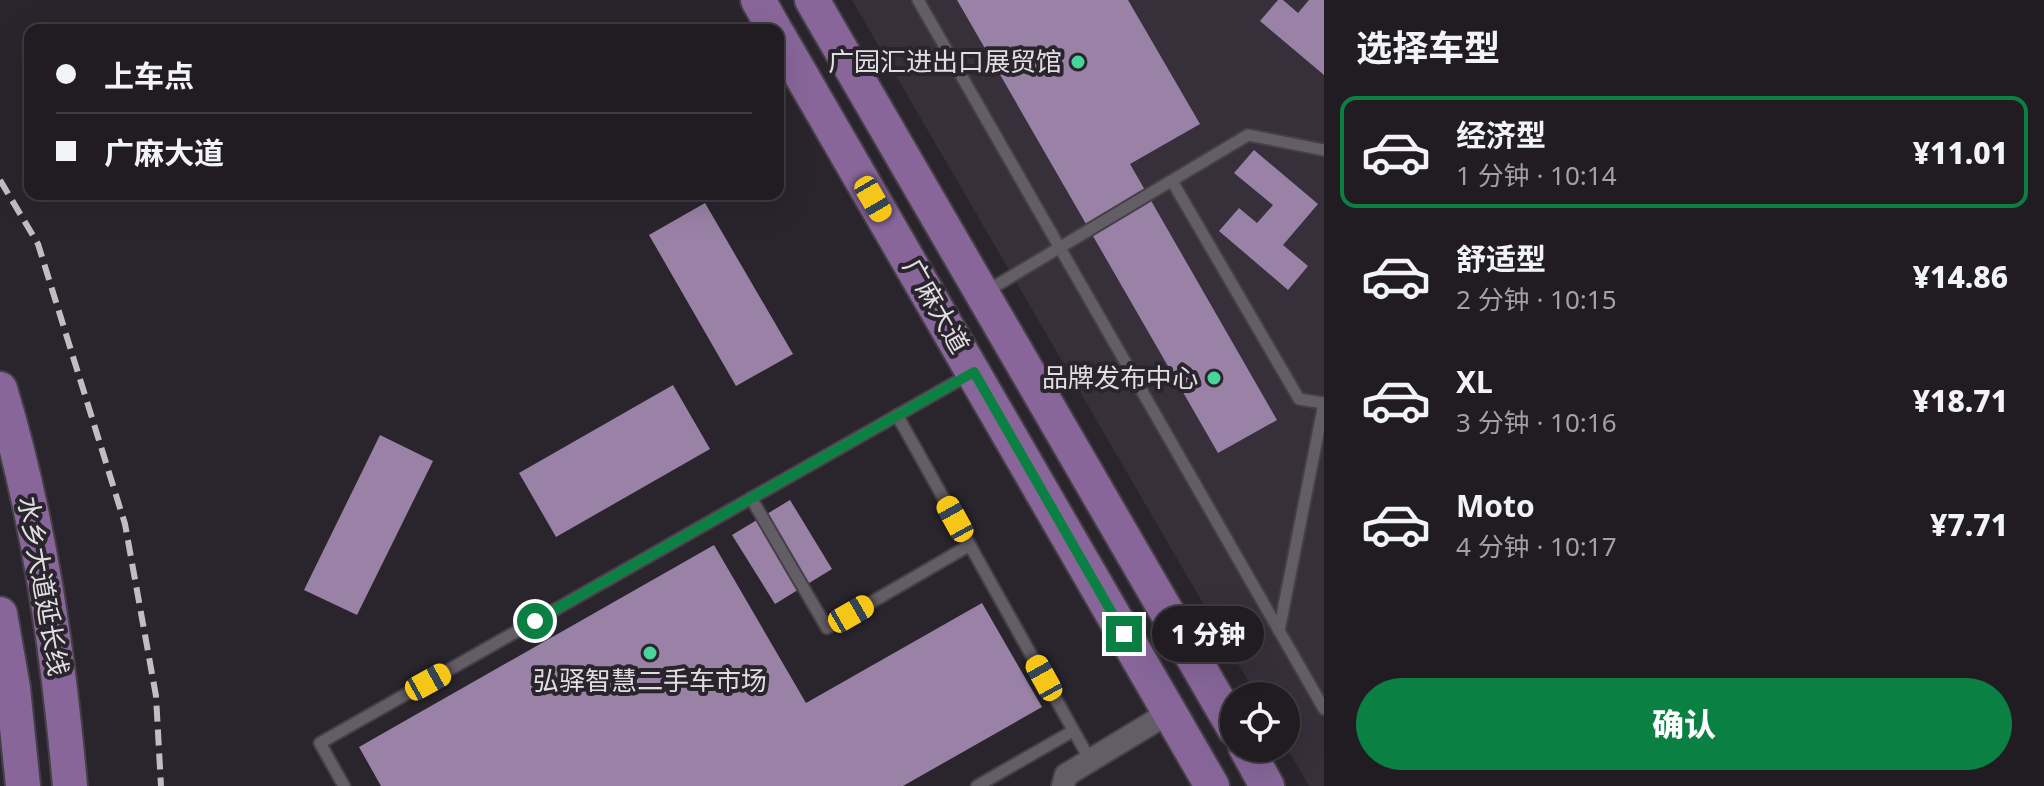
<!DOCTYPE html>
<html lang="zh">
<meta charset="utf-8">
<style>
:root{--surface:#201c22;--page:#28252a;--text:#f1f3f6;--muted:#a2a1a5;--line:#3d3a40;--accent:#0b8043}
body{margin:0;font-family:"Noto Sans","Noto Sans SC",sans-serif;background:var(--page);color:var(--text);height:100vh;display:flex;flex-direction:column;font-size:30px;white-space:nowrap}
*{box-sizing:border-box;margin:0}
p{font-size:26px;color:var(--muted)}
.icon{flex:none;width:44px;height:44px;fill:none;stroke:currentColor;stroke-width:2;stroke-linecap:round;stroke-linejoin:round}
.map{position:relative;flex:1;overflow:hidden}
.drawer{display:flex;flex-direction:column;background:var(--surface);width:720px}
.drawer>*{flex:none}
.top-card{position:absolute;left:24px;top:24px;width:760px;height:176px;border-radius:16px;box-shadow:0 8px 32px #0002,0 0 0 2px var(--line);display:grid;align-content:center;height:176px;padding:0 32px;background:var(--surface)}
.tools{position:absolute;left:1220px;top:682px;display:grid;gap:16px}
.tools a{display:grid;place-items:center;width:80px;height:80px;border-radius:50%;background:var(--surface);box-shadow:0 8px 32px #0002,0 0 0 2px var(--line);font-size:40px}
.end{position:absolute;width:36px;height:36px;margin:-18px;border:10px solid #0b8043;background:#fff;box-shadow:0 0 0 4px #fff}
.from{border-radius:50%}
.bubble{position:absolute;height:56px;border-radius:28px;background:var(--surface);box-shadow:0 8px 32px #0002,0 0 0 2px var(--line);font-size:26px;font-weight:800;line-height:56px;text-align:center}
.car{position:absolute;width:24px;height:48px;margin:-24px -12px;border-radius:10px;box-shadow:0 0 6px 2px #0007;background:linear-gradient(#f5c518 24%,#345 0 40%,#f5c518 0 76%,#345 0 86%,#f5c518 0)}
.top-card b{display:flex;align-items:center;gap:28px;height:76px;font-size:30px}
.top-card b+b{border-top:2px solid var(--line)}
.top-card i{width:20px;height:20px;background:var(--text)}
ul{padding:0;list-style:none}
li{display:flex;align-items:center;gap:24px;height:112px;margin:0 16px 12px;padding:0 16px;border:4px solid transparent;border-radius:16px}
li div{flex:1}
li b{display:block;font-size:30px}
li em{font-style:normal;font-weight:800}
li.selected{border-color:var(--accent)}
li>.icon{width:72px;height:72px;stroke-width:1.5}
h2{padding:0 32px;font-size:36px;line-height:96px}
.primary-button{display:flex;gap:16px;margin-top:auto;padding:16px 32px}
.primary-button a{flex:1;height:92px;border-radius:48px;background:var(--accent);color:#fff;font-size:32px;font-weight:800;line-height:92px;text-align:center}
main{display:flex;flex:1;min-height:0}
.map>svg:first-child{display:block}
</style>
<main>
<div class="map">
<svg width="1324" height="786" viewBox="0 0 1324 786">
<rect width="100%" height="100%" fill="#2a252d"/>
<!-- built -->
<path fill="#37303b" d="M852,0H1324V786H1309L1286,746V696H1257Z"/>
<!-- building -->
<g fill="#9982a6">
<path d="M957,0H1128L1200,124L1130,164L1277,420L1218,453Z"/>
<path d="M1278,0H1283L1298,13L1309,0H1324V75L1260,21Z"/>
<path d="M1254,150L1318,204L1283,245L1308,266L1288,290L1219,231L1239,208L1257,223L1273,205L1234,173Z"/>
<path d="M705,203L793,354L736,386L649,235Z"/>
<path d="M673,385L710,449L556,537L519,473Z"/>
<path d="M380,435L433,461L357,615L304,590Z"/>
<path d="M790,500L832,569L775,604L732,535Z"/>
<path d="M714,545L806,703L982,603L1042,707L903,786H381L359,747Z"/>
</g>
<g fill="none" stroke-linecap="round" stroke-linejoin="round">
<defs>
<g id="service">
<path d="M918,0L1324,709"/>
<path d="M1172,181L1299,399L1324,403"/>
<path d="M987,291L1248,135L1324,150"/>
<path d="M897,415L1090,760"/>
<path d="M751,498L827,628L970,545"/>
<path d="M1279,631L1324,403"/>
<path d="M344,786L320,743L970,374"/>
<path d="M977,786L1073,731"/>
</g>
<path id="minor" d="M1063,786L1066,775L1170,712"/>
<g id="primary">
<path d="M758,0L775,30"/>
<path d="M812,0L1234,728"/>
<path d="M778,35L1212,786"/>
<path d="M0,389C39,518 58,651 70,786"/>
<path d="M0,614L13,688L23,786"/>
<path d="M1246,748L1267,786"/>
</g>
</defs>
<!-- service casing -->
<use href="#service" stroke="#444046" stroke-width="15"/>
<!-- minor casing -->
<use href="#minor" stroke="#444046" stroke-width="26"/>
<!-- primary casing -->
<use href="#primary" stroke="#444046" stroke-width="38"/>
<!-- service -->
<use href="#service" stroke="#635d66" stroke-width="11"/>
<!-- minor -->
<use href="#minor" stroke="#635d66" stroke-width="22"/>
<!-- primary -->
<use href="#primary" stroke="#88669a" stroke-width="34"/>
<!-- rail -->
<path stroke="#c1bec2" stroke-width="6" stroke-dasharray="16 8" stroke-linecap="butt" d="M0,180L38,244L125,524L156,696L161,786"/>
</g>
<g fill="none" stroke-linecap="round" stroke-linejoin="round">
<!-- route -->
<path stroke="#0b8043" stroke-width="10" d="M535,621L974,372L1124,634"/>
</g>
<!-- markers -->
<g fill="#48d49d" stroke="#2a252d" stroke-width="3">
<circle cx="1078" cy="62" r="8"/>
<circle cx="1214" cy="378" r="8"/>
<circle cx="650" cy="653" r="8"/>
</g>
<g text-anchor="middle" stroke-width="8" stroke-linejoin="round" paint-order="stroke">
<!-- poi labels -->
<g font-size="26" fill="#e1dee2" stroke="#2a252d" text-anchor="end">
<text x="1062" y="71">广园汇进出口展贸馆</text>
<text x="1198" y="387">品牌发布中心</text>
<text x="650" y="690" text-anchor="middle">弘驿智慧二手车市场</text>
</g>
<!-- street labels -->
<g font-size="26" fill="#e1dee2" stroke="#2a252d">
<text transform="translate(936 306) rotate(60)" y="9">广麻大道</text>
<text transform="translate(43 586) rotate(80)" y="9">水乡大道延长线</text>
</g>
</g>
</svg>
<div class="tools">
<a><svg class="icon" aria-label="locate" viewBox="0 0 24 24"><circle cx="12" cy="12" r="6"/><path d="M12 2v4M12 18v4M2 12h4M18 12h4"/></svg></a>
</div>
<i class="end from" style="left:535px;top:621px"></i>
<i class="end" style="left:1124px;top:634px"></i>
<div class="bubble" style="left:1152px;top:606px;width:112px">1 分钟</div>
<i class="car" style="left:873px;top:199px;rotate:150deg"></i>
<i class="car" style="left:955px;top:519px;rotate:331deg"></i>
<i class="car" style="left:851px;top:614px;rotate:60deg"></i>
<i class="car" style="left:1044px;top:678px;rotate:331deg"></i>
<i class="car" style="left:428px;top:682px;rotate:61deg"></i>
<div class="top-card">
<b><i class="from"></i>上车点</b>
<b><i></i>广麻大道</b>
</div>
</div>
<section class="drawer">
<h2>选择车型</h2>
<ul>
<li class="selected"><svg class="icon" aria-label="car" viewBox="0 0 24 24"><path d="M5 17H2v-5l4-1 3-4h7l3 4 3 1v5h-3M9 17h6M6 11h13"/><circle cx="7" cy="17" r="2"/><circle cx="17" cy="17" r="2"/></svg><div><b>经济型</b><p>1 分钟 · 10:14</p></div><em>¥11.01</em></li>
<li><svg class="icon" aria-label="car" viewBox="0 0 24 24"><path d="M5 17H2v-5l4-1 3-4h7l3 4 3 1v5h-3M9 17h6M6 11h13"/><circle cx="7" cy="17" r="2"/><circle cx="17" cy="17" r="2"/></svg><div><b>舒适型</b><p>2 分钟 · 10:15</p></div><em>¥14.86</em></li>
<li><svg class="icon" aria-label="car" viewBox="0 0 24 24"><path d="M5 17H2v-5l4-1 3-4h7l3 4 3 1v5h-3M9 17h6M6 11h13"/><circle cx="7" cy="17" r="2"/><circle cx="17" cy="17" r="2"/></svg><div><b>XL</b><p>3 分钟 · 10:16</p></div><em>¥18.71</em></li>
<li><svg class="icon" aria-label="car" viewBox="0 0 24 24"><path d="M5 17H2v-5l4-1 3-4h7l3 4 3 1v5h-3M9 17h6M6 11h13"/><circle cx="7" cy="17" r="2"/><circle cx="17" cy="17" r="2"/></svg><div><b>Moto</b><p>4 分钟 · 10:17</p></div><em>¥7.71</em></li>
</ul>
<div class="primary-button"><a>确认</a></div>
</section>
</main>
